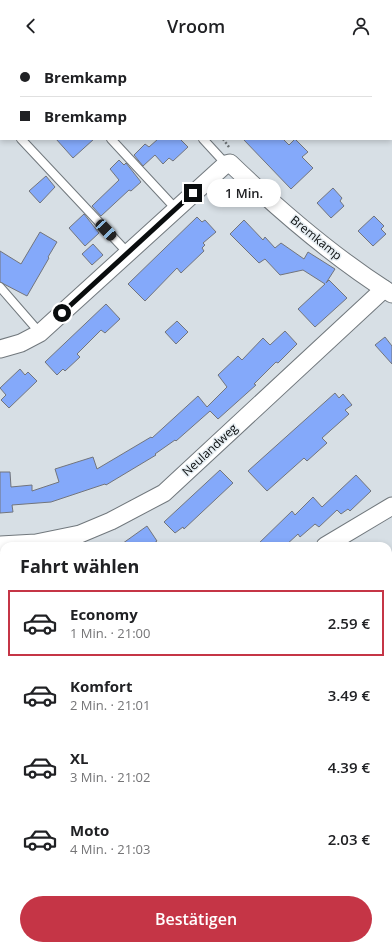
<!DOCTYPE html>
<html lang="de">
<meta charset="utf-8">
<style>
:root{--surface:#fff;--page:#f2f2f2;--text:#202124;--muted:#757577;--line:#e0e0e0;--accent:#c53546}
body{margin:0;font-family:"Open Sans",sans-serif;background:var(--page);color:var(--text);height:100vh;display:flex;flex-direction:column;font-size:15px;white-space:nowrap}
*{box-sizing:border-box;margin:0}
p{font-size:13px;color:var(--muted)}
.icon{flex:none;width:22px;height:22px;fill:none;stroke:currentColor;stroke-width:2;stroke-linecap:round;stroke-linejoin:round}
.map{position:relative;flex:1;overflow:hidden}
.side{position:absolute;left:0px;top:490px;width:392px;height:408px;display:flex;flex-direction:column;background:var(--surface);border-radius:12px 12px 0 0;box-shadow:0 2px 6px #0003}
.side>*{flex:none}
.guide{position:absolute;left:0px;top:0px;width:392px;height:88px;box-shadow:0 2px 6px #0003;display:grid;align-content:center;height:88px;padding:0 20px;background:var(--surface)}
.end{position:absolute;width:18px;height:18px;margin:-9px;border:5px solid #0a0d0e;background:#fff;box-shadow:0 0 0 2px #fff}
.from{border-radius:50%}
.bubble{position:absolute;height:28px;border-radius:14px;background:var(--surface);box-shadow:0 2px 6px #0003;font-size:13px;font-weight:600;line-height:28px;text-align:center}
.car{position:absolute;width:12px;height:24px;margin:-12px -6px;border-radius:5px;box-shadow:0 0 3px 1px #0007;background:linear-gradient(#222 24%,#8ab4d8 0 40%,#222 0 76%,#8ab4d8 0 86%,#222 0)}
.guide b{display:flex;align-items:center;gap:14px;height:38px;font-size:15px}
.guide b+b{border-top:1px solid var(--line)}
.guide i{width:10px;height:10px;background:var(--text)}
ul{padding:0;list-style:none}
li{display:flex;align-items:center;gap:12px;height:66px;margin:0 8px 6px;padding:0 12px;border:2px solid transparent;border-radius:0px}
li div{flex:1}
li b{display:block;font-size:15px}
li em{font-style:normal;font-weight:600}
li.on{border-color:var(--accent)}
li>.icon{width:36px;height:36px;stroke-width:1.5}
h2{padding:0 20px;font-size:18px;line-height:48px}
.cta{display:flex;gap:8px;margin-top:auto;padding:8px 20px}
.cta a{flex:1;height:46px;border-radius:24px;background:var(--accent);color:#fff;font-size:16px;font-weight:600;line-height:46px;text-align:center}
header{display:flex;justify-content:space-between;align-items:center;height:52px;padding:0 20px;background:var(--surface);font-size:18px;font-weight:600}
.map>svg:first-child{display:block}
</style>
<header><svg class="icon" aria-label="back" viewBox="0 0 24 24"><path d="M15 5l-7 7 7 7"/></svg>Vroom<svg class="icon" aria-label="person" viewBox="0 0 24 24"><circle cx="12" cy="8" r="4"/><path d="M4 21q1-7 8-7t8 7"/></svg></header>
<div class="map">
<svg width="392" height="898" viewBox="0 0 392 898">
<rect width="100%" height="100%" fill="#d7dfe5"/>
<!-- forest -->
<g fill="#a28fe4">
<path d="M392,585V683L388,686V588Z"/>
<path d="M6,894H170L172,898H0V895Z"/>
<path d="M183,894H249L247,898H182Z"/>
</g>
<!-- building -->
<g fill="#84a9fa" stroke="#72757c">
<path d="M56,87H94L73,106Z"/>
<path d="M158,87H180L188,95L173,109L169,106L163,112L155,103L143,114L134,103L145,92L149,95Z"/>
<path d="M243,87H283L289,93L295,87L308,100L302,105L313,116L291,137Z"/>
<path d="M119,108L124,113L126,111L141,130L131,139L129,138L101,164L92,154L119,128L110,117Z"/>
<path d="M46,124L55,135L40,151L29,139Z"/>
<path d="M333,136L342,146L340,149L344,154L331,166L317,151Z"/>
<path d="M84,162L99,181L85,194L69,176Z"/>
<path d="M374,164L384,174L381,177L386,182L373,194L358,179Z"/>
<path d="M197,165L202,170L205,168L216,180L203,191L205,193L202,196L204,199L181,221L177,216L145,249L128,232Z"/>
<path d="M244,168L263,188L265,185L275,196L281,191L304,207L308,200L335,217L326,231L329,228L347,246L315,275L298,257L325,232L303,218L280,223L265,207L259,211L230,182Z"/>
<path d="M40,180L57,190L48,205L49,206L27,244L0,230V199L21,212Z"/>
<path d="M93,192L103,203L92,213L82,202Z"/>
<path d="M106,252L120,267L105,281L101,278L77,302L80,305L65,319L63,317L57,323L45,310Z"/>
<path d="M177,269L188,280L176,292L165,280Z"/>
<path d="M285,279L297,292L278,311L276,310L254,332L256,333L218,367L210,359L176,389L175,388L155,402L156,403L106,433L105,432L51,450L12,453L13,460L0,461V420H10L11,435L32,433V439L59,430L55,417L93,405L97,417L151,385L152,386L198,344L207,355L227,335L218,323L238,304L242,308L263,286L270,293Z"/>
<path d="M385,285L392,294V312L375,293Z"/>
<path d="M20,317L25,323L28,320L37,329L9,356L1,348L6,343L0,336Z"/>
<path d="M335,341L339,346L343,342L352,353L345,358L349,362L322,386L327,391L307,409L304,406L267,439L248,419Z"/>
<path d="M220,418L233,431L184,477L183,475L175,481L164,470Z"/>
<path d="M356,423L371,439L350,459L348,457L341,462L337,458L319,475L315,472L300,485L298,482L285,494H256L292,459L295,463L313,445L322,455Z"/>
<path d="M147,474L157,489L150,494H119Z"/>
</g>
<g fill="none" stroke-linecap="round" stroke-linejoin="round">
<defs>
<g id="service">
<path d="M122,0L123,1"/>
<path d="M0,65L1,66"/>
<path d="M21,87L127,200"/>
<path d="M111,87L176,157"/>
<path d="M203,87L226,112"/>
<path d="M0,235L40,281"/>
</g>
<g id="minor">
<path d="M0,297L21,291L40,281L226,112L230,111C280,159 333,205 392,242"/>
<path d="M0,493L36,491L80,482L111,469L164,441L384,237"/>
<path d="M325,494L392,454"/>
<path d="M0,800H4"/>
</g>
<g id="motorway">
<path d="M388,737L392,732"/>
<path d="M388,784L392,778"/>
<path d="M278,898L280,894"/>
<path d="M312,898L314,894"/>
</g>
</defs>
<!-- service casing -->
<use href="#service" stroke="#71787d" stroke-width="10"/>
<!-- minor casing -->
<use href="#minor" stroke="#71787d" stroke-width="19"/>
<!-- motorway casing -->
<use href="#motorway" stroke="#71787d" stroke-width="24"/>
<!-- path -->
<g stroke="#6d7376" stroke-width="2.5" stroke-dasharray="2 2" stroke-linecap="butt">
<path d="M224,0L225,1"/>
<path d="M223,87L229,95"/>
<path d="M0,884L4,883"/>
</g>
<!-- service -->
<use href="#service" stroke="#fff" stroke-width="8"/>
<!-- minor -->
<use href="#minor" stroke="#fff" stroke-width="17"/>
<!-- motorway -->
<use href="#motorway" stroke="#fff" stroke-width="22"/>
</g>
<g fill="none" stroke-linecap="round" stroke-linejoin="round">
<!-- route -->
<path stroke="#0a0d0e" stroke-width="5" d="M62,261L193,141"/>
</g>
<g text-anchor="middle" stroke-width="3" stroke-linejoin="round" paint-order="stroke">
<!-- street labels -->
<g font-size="12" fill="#0a0d0e" stroke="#e5edf2">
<text transform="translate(316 186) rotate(39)" y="4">Bremkamp</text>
<text transform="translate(210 398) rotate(-43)" y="4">Neulandweg</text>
</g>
</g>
</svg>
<i class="end from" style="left:62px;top:261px"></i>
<i class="end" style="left:193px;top:141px"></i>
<div class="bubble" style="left:207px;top:127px;width:74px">1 Min.</div>
<i class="car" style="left:106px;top:178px;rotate:137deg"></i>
<div class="guide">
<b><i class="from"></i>Bremkamp</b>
<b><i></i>Bremkamp</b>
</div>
<section class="side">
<h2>Fahrt wählen</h2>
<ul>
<li class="on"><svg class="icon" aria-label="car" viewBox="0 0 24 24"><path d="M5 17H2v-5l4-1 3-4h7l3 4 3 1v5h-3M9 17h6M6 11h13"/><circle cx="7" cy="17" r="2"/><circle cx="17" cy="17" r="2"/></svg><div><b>Economy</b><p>1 Min. · 21:00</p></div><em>2.59 €</em></li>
<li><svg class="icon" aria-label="car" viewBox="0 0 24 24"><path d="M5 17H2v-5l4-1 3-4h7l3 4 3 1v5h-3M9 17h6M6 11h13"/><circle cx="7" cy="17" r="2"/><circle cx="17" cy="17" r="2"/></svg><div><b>Komfort</b><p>2 Min. · 21:01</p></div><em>3.49 €</em></li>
<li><svg class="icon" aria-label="car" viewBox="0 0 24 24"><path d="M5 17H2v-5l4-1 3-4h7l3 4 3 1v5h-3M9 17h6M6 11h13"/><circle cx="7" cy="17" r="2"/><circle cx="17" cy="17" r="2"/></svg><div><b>XL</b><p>3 Min. · 21:02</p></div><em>4.39 €</em></li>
<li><svg class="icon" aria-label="car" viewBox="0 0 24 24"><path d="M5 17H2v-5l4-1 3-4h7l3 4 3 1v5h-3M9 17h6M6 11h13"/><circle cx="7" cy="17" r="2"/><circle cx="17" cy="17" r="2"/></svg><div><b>Moto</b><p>4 Min. · 21:03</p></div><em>2.03 €</em></li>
</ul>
<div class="cta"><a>Bestätigen</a></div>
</section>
</div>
